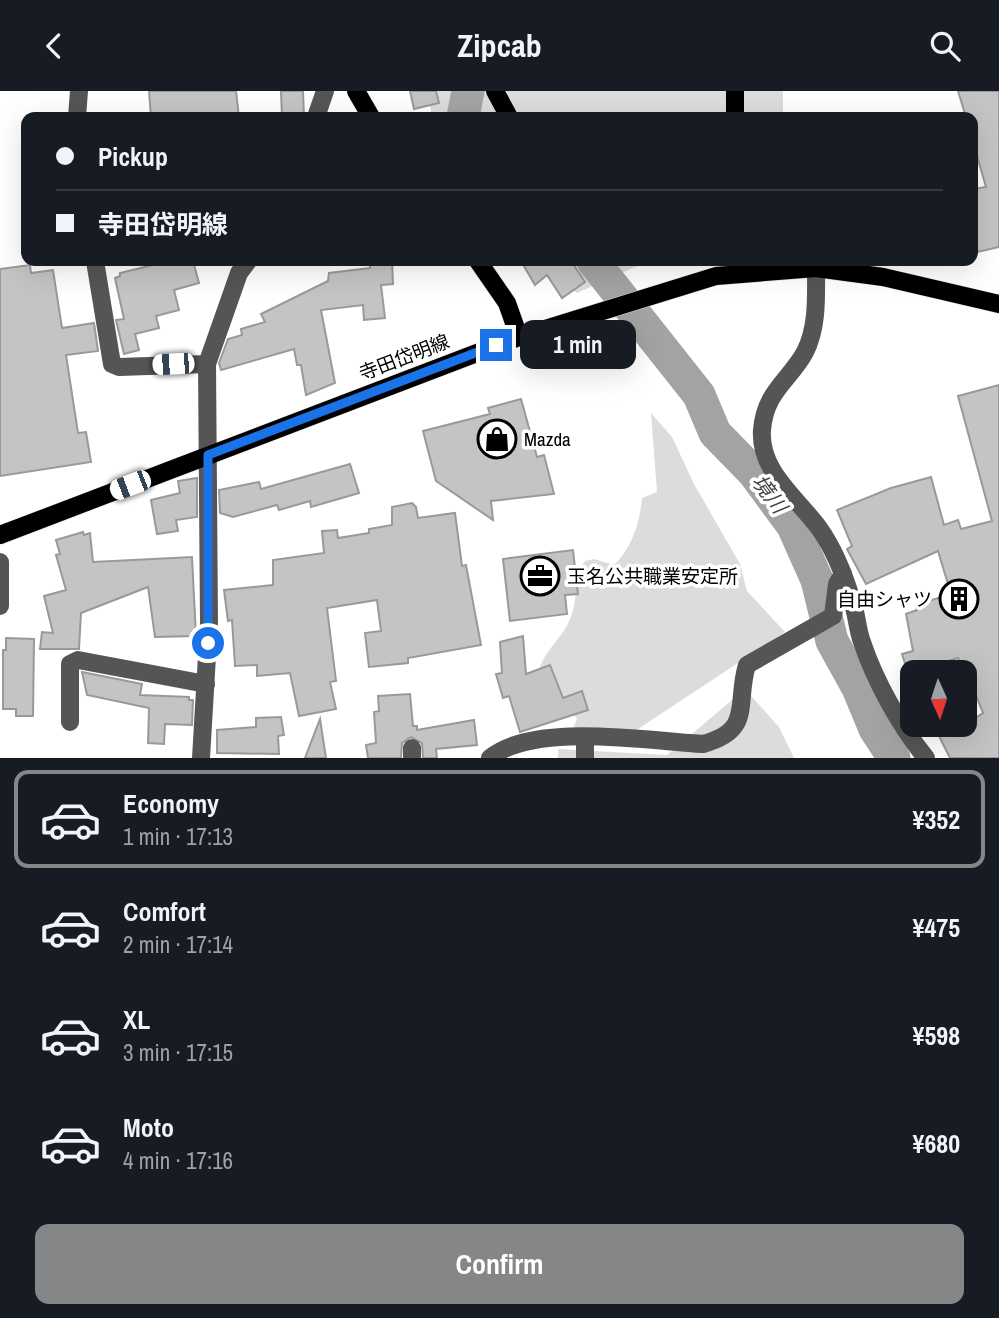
<!DOCTYPE html>
<meta charset="utf-8">
<style>
:root{--surface:#171b24;--page:#20242c;--text:#f1f3f6;--muted:#9ea1a6;--line:#363941;--accent:#858687}
body{margin:0;font-family:"Archivo Narrow","Noto Sans JP",sans-serif;background:var(--page);color:var(--text);height:100vh;display:flex;flex-direction:column;font-size:26px;white-space:nowrap}
*{box-sizing:border-box;margin:0}
p{font-size:23px;color:var(--muted)}
.icon{flex:none;width:38px;height:38px;fill:none;stroke:currentColor;stroke-width:2;stroke-linecap:round;stroke-linejoin:round}
.map{position:relative;height:667px;overflow:hidden}
.details{display:flex;flex-direction:column;background:var(--surface);flex:1}
.details>*{flex:none}
.top-card{position:absolute;left:21px;top:21px;width:957px;height:154px;border-radius:14px;box-shadow:0 7px 28px #0002;display:grid;align-content:center;height:154px;padding:0 35px;background:var(--surface)}
.needle{width:46px;rotate:177deg}
.fabs{position:absolute;left:900px;top:569px;display:grid;gap:14px}
.fabs a{display:grid;place-items:center;width:77px;height:77px;border-radius:14px;background:var(--surface);box-shadow:0 7px 28px #0002;font-size:35px}
.end{position:absolute;width:32px;height:32px;margin:-16px;border:9px solid #1a73e8;background:#fff;box-shadow:0 0 0 4px #fff}
.from{border-radius:50%}
.bubble{position:absolute;height:49px;border-radius:14px;background:var(--surface);box-shadow:0 7px 28px #0002;font-size:23px;font-weight:700;line-height:49px;text-align:center}
.car{position:absolute;width:21px;height:42px;margin:-21px -10px;border-radius:9px;box-shadow:0 0 5px 2px #0007;background:linear-gradient(#fff 24%,#345 0 40%,#fff 0 76%,#345 0 86%,#fff 0)}
.top-card b{display:flex;align-items:center;gap:24px;height:66px;font-size:26px}
.top-card b+b{border-top:2px solid var(--line)}
.top-card i{width:18px;height:18px;background:var(--text)}
ul{padding:12px 0 0;list-style:none}
li{display:flex;align-items:center;gap:21px;height:98px;margin:0 14px 10px;padding:0 21px;border:4px solid transparent;border-radius:14px}
li div{flex:1}
li b{display:block;font-size:26px}
li em{font-style:normal;font-weight:700}
li.on{border-color:var(--accent)}
li>.icon{width:63px;height:63px;stroke-width:1.5}
.primary-button{display:flex;gap:14px;margin-top:auto;padding:14px 35px}
.primary-button a{flex:1;height:80px;border-radius:14px;background:var(--accent);color:#fff;font-size:28px;font-weight:700;line-height:80px;text-align:center}
header{display:flex;justify-content:space-between;align-items:center;height:91px;padding:0 35px;background:var(--surface);font-size:32px;font-weight:700}
.map>svg:first-child{display:block}
</style>
<header><svg class="icon" aria-label="back" viewBox="0 0 24 24"><path d="M15 5l-7 7 7 7"/></svg>Zipcab<svg class="icon" aria-label="search" viewBox="0 0 24 24"><circle cx="10" cy="10" r="6"/><path d="M15 15l6 6"/></svg></header>
<div class="map">
<svg width="999" height="667" viewBox="0 0 999 667">
<rect width="100%" height="100%" fill="#fff"/>
<!-- green -->
<g fill="#dcdcdc">
<path d="M428,0H783V26H432Z"/>
<path d="M533,170H660L635,176L577,202Z"/>
<path d="M651,322L672,346L694,393L740,473L747,500L785,541L635,640L573,638L577,627L537,589C540,560 563,550 572,523C578,505 574,485 585,470L594,468L614,474C632,457 640,431 642,407L657,401Z"/>
<path d="M745,598L779,636L794,667H558V658L667,664Z"/>
</g>
<g fill="none" stroke-linecap="round" stroke-linejoin="round">
<!-- river -->
<g stroke="#a3a3a3" stroke-width="33">
<path d="M463,26L468,0"/>
<path d="M593,170L699,304L715,342L754,382L793,435L817,489L832,550L858,597L875,638L894,667"/>
</g>
</g>
<!-- building -->
<g fill="#c4c4c4" stroke="#999" stroke-width="2">
<path d="M149,0H236L239,26H151Z"/>
<path d="M281,0H303L304,26H282Z"/>
<path d="M410,0H436L439,12L414,18Z"/>
<path d="M958,0H999V156L973,162V98L986,96L973,51V26H966Z"/>
<path d="M169,170H193L199,192L174,199L179,219L156,225L159,237L135,243L139,259L124,263L116,229L124,228L115,187L120,185V182Z"/>
<path d="M370,170H392L393,193L381,194L385,227L364,229L363,214L321,219L335,292L306,304L301,274H297L294,258L221,279L219,272L228,248L242,244L241,238L265,231L261,223L328,190L329,182L370,177Z"/>
<path d="M521,170H571L585,191L562,207L547,184L535,194Z"/>
<path d="M30,174L31,182L53,179L62,237L94,232L98,260L66,264L78,342L86,341L91,371L0,385V178Z"/>
<path d="M999,294V667H950L937,641L951,635L964,634L983,622L977,607L958,567L908,582L902,563L913,560L906,523L917,519L916,514L951,503L938,460L866,493L847,458L852,455L837,419L891,397L931,386L944,434L958,429L961,438L992,430L958,305Z"/>
<path d="M521,308L537,366L544,364L554,403L491,410L493,429L436,390L423,340L490,323L488,317Z"/>
<path d="M350,373L359,402L311,416L310,410L279,419L277,414L233,426L220,422L219,399L259,391L261,398Z"/>
<path d="M197,387V426L176,429L178,440L157,443L151,409L180,402L178,390Z"/>
<path d="M412,412L416,416L418,427L455,422L462,475L466,474L481,554L408,567V572L369,576L365,542L381,540L377,509L327,517L336,590L330,591L336,618L299,625L290,582L257,585V574L235,575L232,529L228,530L224,499L273,494V469L324,462L322,440L337,439L338,447L369,442V438L392,434V416Z"/>
<path d="M83,441L84,444L90,442L93,471L192,466L196,545L155,546L148,496L81,522L79,558H40L42,541L53,542L44,505L66,499L56,464L60,463L56,449Z"/>
<path d="M573,459L578,503L565,504L567,523L510,530L503,468Z"/>
<path d="M523,545L526,583L550,574L563,607L582,600L588,619L520,641L509,605L503,607L496,583L502,582L500,551Z"/>
<path d="M6,547L34,548L33,625H16V618H3V559H6Z"/>
<path d="M82,581L142,593L140,604L189,606V609H193L192,634L165,633L164,653L148,652L149,617L87,604Z"/>
<path d="M410,603L413,635H417V639L474,629L477,654L436,658L437,667H423L422,652L411,646L402,652L401,667H368L366,654L376,652L374,621L379,620L378,605Z"/>
<path d="M281,626L284,644L278,645L279,663L217,662V639L256,636V627Z"/>
<path d="M320,628L326,667H305Z"/>
</g>
<g fill="none" stroke-linecap="round" stroke-linejoin="round">
<defs>
<g id="major">
<path d="M356,0L371,26"/>
<path d="M495,0L509,26"/>
<path d="M735,0V26"/>
<path d="M478,170L507,212L519,246"/>
<path d="M0,444L519,246L716,185L816,177L883,186L999,213"/>
</g>
</defs>
<!-- major casing -->
<use href="#major" stroke="#dbdbdb" stroke-width="19"/>
<!-- minor -->
<g stroke="#555" stroke-width="18">
<path d="M77,26L79,0"/>
<path d="M316,26L325,0"/>
<path d="M95,170L112,273L119,276L207,273"/>
<path d="M816,177C816,204 818,236 805,261C790,289 765,300 762,339C759,380 797,407 819,437C834,458 845,486 852,510C857,523 857,538 862,551C875,590 900,635 926,667"/>
<path d="M0,471V515"/>
<path d="M70,631V573L78,569L206,593"/>
<path d="M585,646V667"/>
<path d="M412,657V667"/>
<path d="M201,667L209,531L207,273L239,182L248,170"/>
<path d="M490,667C533,631 648,650 703,653C754,639 735,613 747,574L833,525L837,493L843,483"/>
</g>
<!-- major -->
<use href="#major" stroke="#000" stroke-width="18"/>
</g>
<g fill="none" stroke-linecap="round" stroke-linejoin="round">
<!-- route -->
<path stroke="#1a73e8" stroke-width="9" d="M208,552V364L496,254"/>
</g>
<!-- icons -->
<defs>
<symbol id="shop-ring" viewBox="-11 -11 22 22"><circle r="9.5" fill="#fff" stroke="#000" stroke-width="1.5"/><path d="M-5-2.5h2.3a2.7 3.5 0 0 1 5.4 0H5L5.5 6h-11ZM-1.5-2.5h3a1.5 2.3 0 0 0-3 0Z" fill="#000"/></symbol>
<symbol id="office-ring" viewBox="-11 -11 22 22"><circle r="9.5" fill="#fff" stroke="#000" stroke-width="1.5"/><path d="M-6-3h4V-5.5h4V-3h4V5H-6ZM-1-4.5V-3h2v-1.5ZM-6 0V1H6V0Z" fill="#000"/></symbol>
<symbol id="building-ring" viewBox="-11 -11 22 22"><circle r="9.5" fill="#fff" stroke="#000" stroke-width="1.5"/><path d="M-4-6H4V6H1V3H-1V6H-4ZM-2.5-4.3h1.7v1.8h-1.7ZM.8-4.3h1.7v1.8H.8ZM-2.5-1h1.7V.8h-1.7ZM.8-1h1.7V.8H.8Z" fill="#000"/></symbol>
</defs>
<g fill-rule="evenodd">
<use href="#shop-ring" x="475" y="326" width="44" height="44"/>
<use href="#office-ring" x="518" y="463" width="44" height="44"/>
<use href="#building-ring" x="937" y="486" width="44" height="44"/>
</g>
<g text-anchor="middle" stroke-width="7" stroke-linejoin="round" paint-order="stroke">
<!-- street labels -->
<g font-size="19" fill="#000" stroke="#fff">
<text transform="translate(404 266) rotate(-21)" y="7">寺田岱明線</text>
</g>
<!-- poi labels -->
<g font-size="19" fill="#000" stroke="#fff" text-anchor="start">
<text x="524" y="355">Mazda</text>
<text x="567" y="492">玉名公共職業安定所</text>
<text x="932" y="515" text-anchor="end">自由シャツ</text>
</g>
<!-- water labels -->
<g font-size="21" font-style="italic" fill="#444" stroke="#fff">
<text transform="translate(769 403) rotate(53)" y="7">境川</text>
</g>
</g>
</svg>
<div class="fabs">
<a><svg class="needle" viewBox="-14 -14 28 28"><path d="M0-13l5 13h-10z" fill="#e53935"/><path d="M0 13l5-13h-10z" fill="#9ea1a6"/></svg></a>
</div>
<i class="end from" style="left:208px;top:552px"></i>
<i class="end" style="left:496px;top:254px"></i>
<div class="bubble" style="left:520px;top:229px;width:116px">1 min</div>
<i class="car" style="left:173px;top:273px;rotate:267deg"></i>
<i class="car" style="left:130px;top:394px;rotate:249deg"></i>
<div class="top-card">
<b><i class="from"></i>Pickup</b>
<b><i></i>寺田岱明線</b>
</div>
</div>
<section class="details">
<ul>
<li class="on"><svg class="icon" aria-label="car" viewBox="0 0 24 24"><path d="M5 17H2v-5l4-1 3-4h7l3 4 3 1v5h-3M9 17h6M6 11h13"/><circle cx="7" cy="17" r="2"/><circle cx="17" cy="17" r="2"/></svg><div><b>Economy</b><p>1 min · 17:13</p></div><em>¥352</em></li>
<li><svg class="icon" aria-label="car" viewBox="0 0 24 24"><path d="M5 17H2v-5l4-1 3-4h7l3 4 3 1v5h-3M9 17h6M6 11h13"/><circle cx="7" cy="17" r="2"/><circle cx="17" cy="17" r="2"/></svg><div><b>Comfort</b><p>2 min · 17:14</p></div><em>¥475</em></li>
<li><svg class="icon" aria-label="car" viewBox="0 0 24 24"><path d="M5 17H2v-5l4-1 3-4h7l3 4 3 1v5h-3M9 17h6M6 11h13"/><circle cx="7" cy="17" r="2"/><circle cx="17" cy="17" r="2"/></svg><div><b>XL</b><p>3 min · 17:15</p></div><em>¥598</em></li>
<li><svg class="icon" aria-label="car" viewBox="0 0 24 24"><path d="M5 17H2v-5l4-1 3-4h7l3 4 3 1v5h-3M9 17h6M6 11h13"/><circle cx="7" cy="17" r="2"/><circle cx="17" cy="17" r="2"/></svg><div><b>Moto</b><p>4 min · 17:16</p></div><em>¥680</em></li>
</ul>
<div class="primary-button"><a>Confirm</a></div>
</section>
